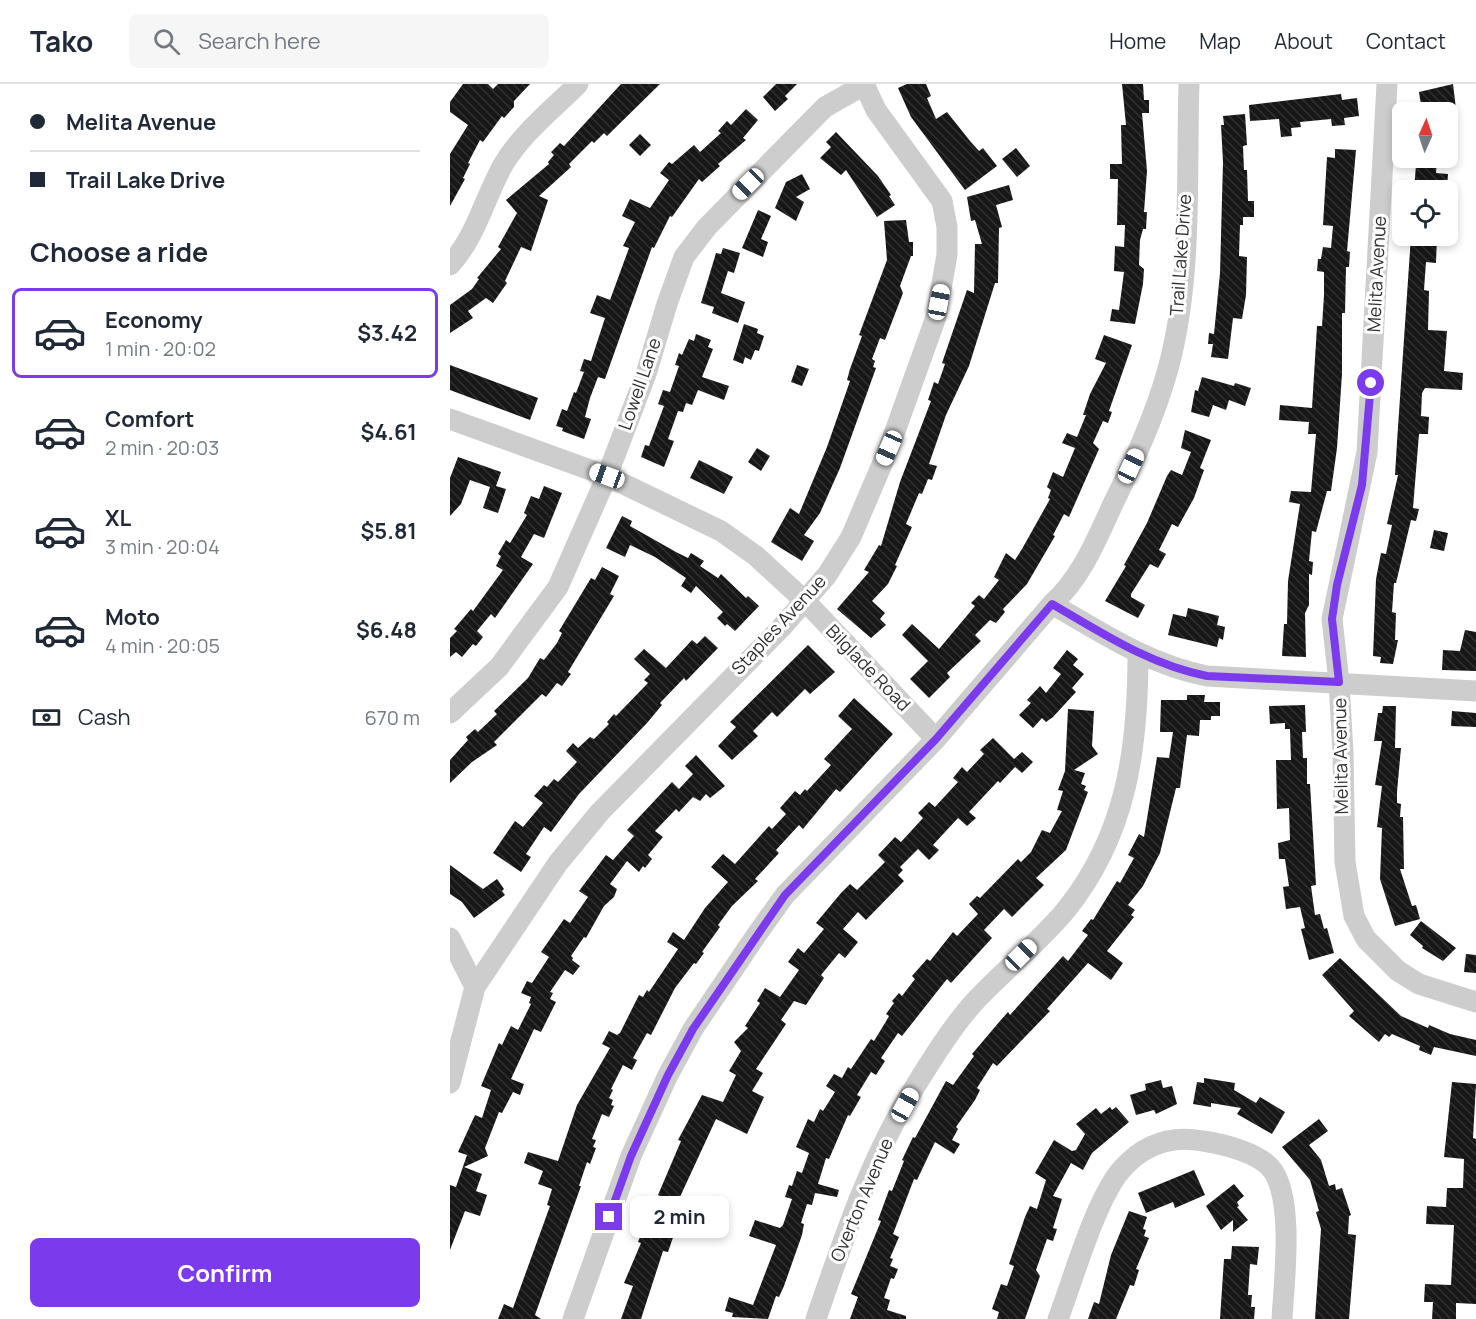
<!DOCTYPE html>
<meta charset="utf-8">
<style>
:root{--surface:#fff;--page:#f6f6f7;--text:#1f2937;--muted:#747a83;--line:#e0e1e3;--accent:#7c3aed}
body{margin:0;font-family:Manrope,sans-serif;background:var(--page);color:var(--text);height:100vh;display:flex;flex-direction:column;font-size:22px;white-space:nowrap}
*{box-sizing:border-box;margin:0}
p{font-size:20px;color:var(--muted)}
.icon{flex:none;width:33px;height:33px;fill:none;stroke:currentColor;stroke-width:2;stroke-linecap:round;stroke-linejoin:round}
.map{position:relative;flex:1;overflow:hidden}
.details{display:flex;flex-direction:column;background:var(--surface);width:450px}
.details>*{flex:none}
.guide{display:grid;align-content:center;height:132px;padding:0 30px;background:var(--surface)}
.needle{width:39px;rotate:3deg}
.fabs{position:absolute;left:942px;top:18px;display:grid;gap:12px}
.fabs a{display:grid;place-items:center;width:66px;height:66px;border-radius:9px;background:var(--surface);box-shadow:0 3px 9px #0003;font-size:30px}
.end{position:absolute;width:27px;height:27px;margin:-14px;border:8px solid #7c3aed;background:#fff;box-shadow:0 0 0 3px #fff}
.from{border-radius:50%}
.bubble{position:absolute;height:42px;border-radius:9px;background:var(--surface);box-shadow:0 3px 9px #0003;font-size:20px;font-weight:700;line-height:42px;text-align:center}
.car{position:absolute;width:18px;height:36px;margin:-18px -9px;border-radius:8px;box-shadow:0 0 4px 2px #0007;background:linear-gradient(#fff 24%,#345 0 40%,#fff 0 76%,#345 0 86%,#fff 0)}
.guide b{display:flex;align-items:center;gap:21px;height:57px;font-size:22px}
.guide b+b{border-top:2px solid var(--line)}
.guide i{width:15px;height:15px;background:var(--text)}
ul{padding:0;list-style:none}
li{display:flex;align-items:center;gap:18px;height:90px;margin:0 12px 9px;padding:0 18px;border:3px solid transparent;border-radius:9px}
li div{flex:1}
li b{display:block;font-size:22px}
li em{font-style:normal;font-weight:700}
li.selected{border-color:var(--accent)}
li>.icon{width:54px;height:54px;stroke-width:1.5}
h2{padding:0 30px;font-size:27px;line-height:72px}
.pay{display:flex;align-items:center;gap:15px;height:66px;padding:0 30px;font-size:22px}
.pay p{margin-inline-start:auto}
.button{display:flex;gap:12px;margin-top:auto;padding:12px 30px}
.button a{flex:1;height:69px;border-radius:9px;background:var(--accent);color:#fff;font-size:24px;font-weight:700;line-height:69px;text-align:center}
header{display:flex;align-items:center;gap:36px;box-sizing:border-box;height:84px;padding:0 30px;background:var(--surface);border-bottom:2px solid var(--line)}
header strong{font-size:28px}
nav{display:flex;gap:33px;margin-inline-start:auto;font-size:21px}
.search{width:420px;height:54px;background:var(--page);display:flex;align-items:center;gap:15px;box-sizing:border-box;padding:0 21px;border-radius:9px;color:var(--muted);font-size:22px}
main{display:flex;flex:1;min-height:0}
.map>svg:first-child{display:block}
</style>
<header>
<strong>Tako</strong>
<div class="search"><svg class="icon" aria-label="search" viewBox="0 0 24 24"><circle cx="10" cy="10" r="6"/><path d="M15 15l6 6"/></svg>Search here</div>
<nav><a>Home</a><a>Map</a><a>About</a><a>Contact</a></nav>
</header>
<main>
<section class="details">
<div class="guide">
<b><i class="from"></i>Melita Avenue</b>
<b><i></i>Trail Lake Drive</b>
</div>
<h2>Choose a ride</h2>
<ul>
<li class="selected"><svg class="icon" aria-label="car" viewBox="0 0 24 24"><path d="M5 17H2v-5l4-1 3-4h7l3 4 3 1v5h-3M9 17h6M6 11h13"/><circle cx="7" cy="17" r="2"/><circle cx="17" cy="17" r="2"/></svg><div><b>Economy</b><p>1 min · 20:02</p></div><em>$3.42</em></li>
<li><svg class="icon" aria-label="car" viewBox="0 0 24 24"><path d="M5 17H2v-5l4-1 3-4h7l3 4 3 1v5h-3M9 17h6M6 11h13"/><circle cx="7" cy="17" r="2"/><circle cx="17" cy="17" r="2"/></svg><div><b>Comfort</b><p>2 min · 20:03</p></div><em>$4.61</em></li>
<li><svg class="icon" aria-label="car" viewBox="0 0 24 24"><path d="M5 17H2v-5l4-1 3-4h7l3 4 3 1v5h-3M9 17h6M6 11h13"/><circle cx="7" cy="17" r="2"/><circle cx="17" cy="17" r="2"/></svg><div><b>XL</b><p>3 min · 20:04</p></div><em>$5.81</em></li>
<li><svg class="icon" aria-label="car" viewBox="0 0 24 24"><path d="M5 17H2v-5l4-1 3-4h7l3 4 3 1v5h-3M9 17h6M6 11h13"/><circle cx="7" cy="17" r="2"/><circle cx="17" cy="17" r="2"/></svg><div><b>Moto</b><p>4 min · 20:05</p></div><em>$6.48</em></li>
</ul>
<div class="pay"><svg class="icon" aria-label="cash" viewBox="0 0 24 24"><path d="M3 7h18v10H3z"/><circle cx="12" cy="12" r="2"/></svg>Cash<p>670 m</p></div>
<div class="button"><a>Confirm</a></div>
</section>
<div class="map">
<svg width="1026" height="1235" viewBox="0 0 1026 1235">
<defs>
<pattern id="building-back-hatch" width="6" height="6" patternUnits="userSpaceOnUse" patternTransform="scale(1.5)"><rect width="6" height="6" fill="#171717"/><path d="M-1 5l2 2M0 0l6 6M5-1l2 2" fill="none" stroke="#303030"/></pattern>
</defs>
<rect width="100%" height="100%" fill="#fff"/>
<!-- building -->
<g fill="url(#building-back-hatch)">
<path d="M13,0H38L43,5L48,0H80L64,17V23L54,34L52,32L33,58L30,56L18,79L20,80L13,94L15,95L0,122V70L18,41L0,28V18Z"/>
<path d="M171,0H210L157,52L154,49L144,59L142,57L119,80L121,83L89,112L98,116L81,167L71,163L55,197L57,199L43,219L36,214L18,227L23,234L0,249V221L22,205L29,195L27,194L51,165L48,163L67,129L56,116L99,80L98,78L104,71L101,68L110,59L114,62Z"/>
<path d="M326,0H347L335,12L338,15L325,27L313,13Z"/>
<path d="M457,0H476L481,12L477,14L486,35L497,28L520,57L529,67L533,64L547,82L515,106L461,33L448,4Z"/>
<path d="M672,0H693L694,16H699V29H692L697,87L694,128H697L696,145H693L690,156L689,181L694,185L693,200L685,240L660,237L662,225L669,226L674,188L664,187L665,162L674,163L675,141H667L668,95H660V80H672L671,41H676Z"/>
<path d="M1003,0L1006,25L972,28L969,8Z"/>
<path d="M891,10L892,16L907,14L909,32L894,34L895,41L882,42L881,35L850,38L851,43L841,44L842,52L831,53L829,35L800,37L799,21Z"/>
<path d="M296,25L308,36L293,54L296,56L268,80L270,82L252,98L249,95L222,133L220,132L204,164L202,163L155,295L148,293L140,314L135,333L141,335L134,355L112,347L113,344L106,342L112,325L117,327L124,308L126,309L134,288L130,287L134,275L141,277L155,234L140,229L147,211L160,216L179,164L173,162L185,138L172,132L180,115L200,124L219,96L210,89L219,78L222,80L244,61L250,68L271,49L268,47L277,37L281,41Z"/>
<path d="M795,30L797,61L793,62L794,86H797L798,117H804V133H793V141H790L789,172L797,173L796,211L792,235L783,234L778,275L761,273L763,260H758L759,249L764,250L770,189L773,78L771,41H774L773,32Z"/>
<path d="M386,48L428,92L441,111L439,112L445,121L427,133L396,86L391,91L370,74L381,63L376,58Z"/>
<path d="M190,50L201,61L190,72L179,61Z"/>
<path d="M566,64L580,82L567,93L552,75Z"/>
<path d="M885,65L906,66L897,167L900,168L899,183H896L895,229H892V290L887,364L881,407H877L866,448L862,447L859,477L863,478L862,491L859,490V521L855,529L856,573L832,572L834,540H837L838,497L850,420L839,418L841,407L861,408L866,350H858L859,338L829,336L830,321L862,324L867,242H872L874,211V188L867,187L868,175H871L873,163L881,164L883,142L873,141L877,73L885,74Z"/>
<path d="M975,74H987L986,89L998,90L997,104L992,103V106H964L966,81L974,82Z"/>
<path d="M352,90L360,105L346,113L354,118L346,137L325,124L336,98Z"/>
<path d="M559,101L563,116L546,121L552,143L549,144L548,199H545L519,282L496,331L479,380L487,382L482,396L478,395L472,410L469,409L456,440L462,443L445,481L447,482L438,500L422,517L435,529L430,535L436,541L421,554L387,525L419,488L414,486L429,461L431,462L450,398L481,317L478,316L484,298L488,300L495,280L492,279L517,206L524,209L525,160H532L525,136L521,137L517,113Z"/>
<path d="M308,126L321,132L311,155L318,158L313,173L292,164Z"/>
<path d="M456,136L459,158H463V172H461L450,202L453,209L435,256L430,254L422,275L425,277L423,283L426,284L390,384L370,429L354,451L364,457L352,477L321,458L340,424L349,430L377,363L400,297L397,296L400,285L412,252L409,251L437,176L434,137Z"/>
<path d="M961,152H987L986,179L976,178L974,206L979,207L978,246L997,247L994,287L1013,289L1012,306L975,304L972,309L971,332L979,333L978,350H969L963,424L969,425L966,437L961,436L946,499H944L942,528L946,529L945,556H948L943,580L930,579L931,573L923,572L926,495L931,469L936,470L942,441L937,440L948,391H945L947,358Z"/>
<path d="M273,164L290,169L284,189L278,187L271,209L295,218L288,239L262,229L264,223L251,219L266,169L271,170Z"/>
<path d="M294,240L308,245L307,249L314,252L309,267L305,266L301,276L295,273L293,280L283,276Z"/>
<path d="M246,250L261,256L258,263L263,265L252,293L279,302L274,316L248,306L242,321L236,319L233,328L228,327L218,355L224,357L214,383L191,373L195,361L199,362L214,322L208,320L213,306L220,308L229,282L225,281L229,269L232,271L239,255L244,257Z"/>
<path d="M654,251L682,261L659,327L662,328L658,339L653,337L643,359L649,365L619,433L614,430L603,451L605,452L577,500L553,525L555,528L546,539L540,536L525,551L531,557L497,589L500,593L479,614L460,595L478,577L452,551L462,540L489,565L525,522L521,519L529,511L534,515L549,496L544,493L556,469L565,476L572,465L600,415L598,414L601,406L597,403L603,388L613,393L625,364L612,359L617,349L627,353L636,331H633L640,310L656,279L645,275Z"/>
<path d="M0,281L88,314L80,336L0,306Z"/>
<path d="M347,281L359,285L352,302L341,298Z"/>
<path d="M752,293L784,302L785,299L801,304L795,322L779,316L776,326L763,321L759,333L741,328L745,306L748,307Z"/>
<path d="M735,346L761,356L750,384L754,386L744,414L728,443L722,440L709,466L716,470L708,484L700,480L681,510V513L695,521L688,534L655,517L676,482L674,481L697,439L717,392L721,386L732,391L741,368L731,364Z"/>
<path d="M307,364L320,372L311,387L298,378Z"/>
<path d="M8,373L51,388L46,402L56,405L48,429L33,424L40,403L20,396L11,420L0,432V394Z"/>
<path d="M249,376L283,393L274,410L240,394Z"/>
<path d="M94,402L112,409L94,454L84,450L71,473L83,480L45,534L41,530L27,547L33,553L26,562L23,560L12,573L6,568L0,573V554L7,547L4,545L21,525L23,527L53,486L46,482L51,472L48,470L56,456L60,459L77,431L74,429L81,412L89,415Z"/>
<path d="M172,432L182,437L180,442L226,468L238,474L241,469L254,477L250,482L268,494L271,490L296,514L298,512L309,522L285,547L277,540L275,542L267,534L273,528L246,502L241,509L231,502L236,494L205,473L180,461L175,473L156,464Z"/>
<path d="M984,446L998,449L994,467L980,464Z"/>
<path d="M152,483L169,492L160,510L164,512L118,588L121,590L112,602L107,599L96,613L92,610L44,658L47,661L22,678L0,699V676L18,656L16,653L25,645L28,648L47,630L44,627L78,594L90,574L94,576L107,559L112,549L109,547L141,494L145,496Z"/>
<path d="M738,524L769,532L767,541L775,543L773,556L769,554L767,563L718,551L723,530L736,533Z"/>
<path d="M1015,546L1026,548V587L992,586L993,566L1010,567Z"/>
<path d="M255,552L268,564L236,597L234,594L210,619L212,621L197,639L129,710L101,748L94,743L76,770L81,773L71,788L43,769L65,737L73,743L93,719L84,712L94,701L97,703L104,695L108,698L127,678L116,667L123,659L128,664L140,653L144,655L159,640L157,638L164,630L166,632L198,599L194,596L200,590L184,575L194,565L216,584L242,556L247,560Z"/>
<path d="M358,561L385,588L360,610L355,605L327,633L322,628L303,647L308,652L282,676L268,662L286,643L280,638Z"/>
<path d="M617,566L628,575L623,581L634,590L622,604L626,608L603,633L596,638L592,634L583,644L569,631L581,619L577,616L590,602L596,609L611,590L603,584Z"/>
<path d="M737,611H755L754,618H770V632H761V636H750L749,652L737,651L730,704H726L710,769L693,802L678,821L685,826L681,831L684,833L657,867L673,879L661,896L638,879L597,925L600,927L547,982L543,979L527,1004L530,1006L525,1016L506,1043L508,1045L502,1056L510,1060L504,1070L485,1058L467,1096L464,1095L443,1150L449,1153L440,1174L443,1175L440,1182L448,1185L444,1195L441,1194L434,1214L440,1216L437,1226L456,1232V1235H400L408,1213L401,1210L431,1137L428,1136L439,1106L442,1107L454,1077L452,1076L463,1053L465,1054L496,997L503,1001L524,972L522,970L550,937L558,928L560,931L613,872L618,877L638,851L632,847L641,835L643,836L667,797L670,799L684,774L678,771L689,750L694,753L707,673L719,674L723,648H710L711,616H737Z"/>
<path d="M404,614L443,650L390,708L386,705L353,745L349,741L326,766L329,769L305,795L308,797L282,822L268,841L270,843L252,868L254,869L246,880L244,879L225,904L201,951L197,949L183,974L187,976L182,986L173,981L161,1005L163,1006L159,1014L163,1016L161,1021L164,1022L159,1033L152,1030L142,1055L146,1056L143,1063L146,1064L140,1080L137,1078L129,1102H131L85,1231L91,1235H48L54,1220L63,1224L100,1122L97,1121L102,1105L88,1100L93,1087L74,1079L78,1068L108,1077L127,1021L160,964L152,960L159,947L167,951L170,949L189,911L193,913L197,906L199,908L228,865L217,858L223,848L234,856L255,824L278,798L261,783L273,770L285,780L319,742L322,745L336,730L330,724L345,707L350,711L355,705L357,707L381,681L374,675L402,645L388,632Z"/>
<path d="M855,621L856,648H852L853,674H857V700H860L866,801L861,802L865,831L870,830L874,845L877,844L884,869L859,876L851,845L855,844L850,823L836,825L833,803L839,802L835,775H829L828,759L840,756L839,724L827,725L826,676H841L840,645H835V639L820,640L819,622Z"/>
<path d="M933,622H946L945,664H951L947,708V719L951,720L950,733H953L954,785H950L962,822L966,821L970,835L945,842L930,795L932,744L927,743L932,702L925,701L932,657H924L928,629H932Z"/>
<path d="M618,625L644,627L642,662L648,670L624,686L635,689L631,700L636,702L634,706L638,708L616,766L586,794L594,801L562,833L554,825L534,846L542,854L501,899L497,895L452,952L448,949L431,974L435,977L426,991L421,988L407,1011L411,1013L400,1032L398,1031L379,1075L376,1074L368,1100L389,1106L387,1113L365,1109L362,1121L357,1120L351,1139L354,1140L352,1151L334,1202L329,1213L326,1212L318,1235L282,1233L283,1229L275,1227L279,1213L303,1221L326,1161L299,1152L305,1136L330,1144L333,1141L342,1115L335,1113L339,1101L342,1102L347,1087L352,1089L359,1069L346,1063L358,1035L364,1038L370,1025L373,1027L385,1008L376,1002L384,990L392,994L398,983L401,985L421,955L424,957L435,939L439,932L436,930L444,919L442,917L449,909L452,912L465,895L462,892L477,875L480,877L503,848L507,852L528,830L519,820L527,812L530,814L568,775L571,778L581,768L592,746L600,749L612,727L607,726L613,707L608,706L615,687Z"/>
<path d="M1002,627L1026,629V643L1001,642Z"/>
<path d="M543,654L564,675L572,668L583,678L572,689L565,683L550,699L548,697L519,728L526,734L517,742L508,734L483,761L489,766L479,776L468,765L450,783L453,786L448,791L454,797L416,836L408,828L393,845L408,858L395,874L389,869L371,891L374,894L356,921L344,917L331,936L336,940L306,985L313,989L302,1007L314,1013L297,1050L266,1035L223,1128L221,1137L228,1139L218,1168L213,1167L191,1235H171L183,1202L174,1199L191,1159L188,1158L193,1146L198,1147L210,1112L208,1111L231,1057L228,1056L252,1011L273,1018L286,991L279,987L291,967L284,958L298,944L295,942L310,919L307,917L315,904L330,913L349,886L338,878L348,864L354,869L374,845L366,839L391,809L400,800L407,806L435,778L428,771L445,753L451,758L473,734L468,729L479,718L485,723L508,698L503,694L512,683L517,688L534,670L530,666Z"/>
<path d="M246,671L275,702L260,714L256,710L250,717L243,713L229,728L226,725L205,747L213,753L198,771L202,775L195,784L193,782L189,788L177,777L160,800L167,805L164,813L154,822L136,854L134,853L121,872L123,874L122,876L130,882L123,891L115,886L100,908L103,909L100,915L106,918L91,948L84,945L61,995L74,1000L70,1011L63,1008L52,1029L49,1028L35,1064L38,1072L14,1083L32,1090L26,1107L37,1111L30,1132L15,1127L0,1166V1101L6,1103L17,1071L8,1068L25,1031L32,1034L41,1006L31,1002L49,959L52,961L61,942L68,946L81,920L79,919L81,913L71,909L77,897L82,899L99,873L91,868L114,835L120,839L138,813L129,807L156,771L163,776L184,752L177,746L222,698L229,705L243,690L235,682Z"/>
<path d="M0,781L33,805L47,795L54,805L52,807L55,811L24,834L12,818L0,810Z"/>
<path d="M971,837L1006,864L993,877L972,864L973,862L960,851Z"/>
<path d="M1016,870L1026,871V889L1014,888Z"/>
<path d="M890,874L951,932L978,944L979,941L1000,950L1026,956V972L984,963L981,971L969,966L970,962L942,950L939,953L935,950L929,958L899,932L904,927L872,891Z"/>
<path d="M754,994L785,999L784,1006L806,1019L810,1013L835,1028L822,1050L787,1030L791,1024L761,1019V1023L743,1020L747,998L754,999Z"/>
<path d="M711,996L713,1004L722,1002L727,1020L706,1030L704,1026L686,1031L680,1011L696,1006L695,1000Z"/>
<path d="M1002,998L1026,1000L1023,1054L1026,1055V1220L1006,1219V1235H982L983,1218H974L975,1200L1001,1201L1004,1141L976,1140L977,1122L996,1123L997,1104H1013L1014,1075L994,1073Z"/>
<path d="M660,1023L662,1026L666,1023L679,1038L642,1069L633,1086L621,1079L603,1112L612,1115L603,1144L607,1145L603,1157L597,1155L586,1186L590,1192L575,1235H547L549,1228L542,1225L551,1200L557,1202L564,1182L559,1180L575,1133L580,1122L587,1125L596,1096L585,1089L604,1056L622,1067L626,1066L635,1050L626,1040L646,1024L651,1030Z"/>
<path d="M869,1035L878,1047L859,1061L871,1076L879,1102L885,1100L886,1106L892,1104L901,1131L899,1132L898,1150L906,1151L899,1235H865L871,1145L866,1128L869,1127L860,1096L832,1063Z"/>
<path d="M744,1086L755,1111L725,1124L723,1118L696,1129L688,1109Z"/>
<path d="M784,1100L794,1112L787,1118L789,1122L787,1123L798,1136L783,1148V1136L771,1146L756,1122Z"/>
<path d="M679,1127L697,1133L693,1145L696,1146L694,1152L699,1154L686,1185L689,1186L684,1202L680,1201L666,1235H638L644,1218L649,1220L661,1171Z"/>
<path d="M782,1162L809,1163L807,1181L800,1180L798,1211H802L801,1223H805L804,1235H770L774,1175H781Z"/>
</g>
<g fill="none" stroke-linecap="round" stroke-linejoin="round">
<!-- minor -->
<g stroke="#cdcdcd" stroke-width="21">
<path d="M937,0L917,368L882,535L889,598L893,669L895,778L904,832L916,855L948,887L969,900L1026,918"/>
<path d="M0,181C27,151 34,115 53,81C71,50 103,25 128,0"/>
<path d="M0,335L157,392L271,447L306,472L356,518L486,655"/>
<path d="M602,520C652,549 700,581 757,592L1026,607"/>
<path d="M0,629L49,583L108,503L157,392L196,290L217,220L234,173L257,143L375,23L414,1"/>
<path d="M0,854L25,903"/>
<path d="M0,999L25,903L108,779L150,728L331,544L377,491L401,453L439,364L486,233L497,171V143L492,117L426,26L414,0"/>
<path d="M123,1235L181,1072L218,991L243,945L305,853L335,811L486,655L602,520C632,493 646,456 663,420C684,377 705,332 718,285C743,193 736,94 739,0"/>
<path d="M366,1235C393,1156 421,1072 466,1001C484,972 505,938 529,913C557,884 590,857 616,826C677,750 688,664 688,570"/>
<path d="M608,1235C623,1196 646,1114 672,1085C694,1060 721,1051 753,1057C773,1060 811,1069 823,1087C844,1118 834,1198 832,1235"/>
</g>
</g>
<g fill="none" stroke-linecap="round" stroke-linejoin="round">
<!-- route -->
<path stroke="#7c3aed" stroke-width="8" d="M159,1133L181,1072L218,991L243,945L335,811L486,655L602,520C652,549 700,581 757,592L889,598L882,535L887,501L912,401L921,299"/>
</g>
<g text-anchor="middle" stroke-width="6" stroke-linejoin="round" paint-order="stroke">
<!-- street labels -->
<g font-size="18" fill="#303030" stroke="#fff">
<text transform="translate(731 171) rotate(-86)" y="6">Trail Lake Drive</text>
<text transform="translate(927 190) rotate(-87)" y="6">Melita Avenue</text>
<text transform="translate(190 300) rotate(-71)" y="6">Lowell Lane</text>
<text transform="translate(329 541) rotate(-47)" y="6">Staples Avenue</text>
<text transform="translate(418 584) rotate(46)" y="6">Bilglade Road</text>
<text transform="translate(891 672) rotate(-91)" y="6">Melita Avenue</text>
<text transform="translate(412 1116) rotate(-67)" y="6">Overton Avenue</text>
</g>
</g>
</svg>
<div class="fabs">
<a><svg class="needle" viewBox="-14 -14 28 28"><path d="M0-13l5 13h-10z" fill="#e53935"/><path d="M0 13l5-13h-10z" fill="#747a83"/></svg></a>
<a><svg class="icon" aria-label="locate" viewBox="0 0 24 24"><circle cx="12" cy="12" r="6"/><path d="M12 2v4M12 18v4M2 12h4M18 12h4"/></svg></a>
</div>
<i class="end from" style="left:921px;top:299px"></i>
<i class="end" style="left:159px;top:1133px"></i>
<div class="bubble" style="left:180px;top:1112px;width:99px">2 min</div>
<i class="car" style="left:298px;top:100px;rotate:225deg"></i>
<i class="car" style="left:489px;top:218px;rotate:11deg"></i>
<i class="car" style="left:439px;top:364px;rotate:204deg"></i>
<i class="car" style="left:681px;top:382px;rotate:25deg"></i>
<i class="car" style="left:157px;top:392px;rotate:290deg"></i>
<i class="car" style="left:571px;top:871px;rotate:45deg"></i>
<i class="car" style="left:455px;top:1021px;rotate:29deg"></i>
</div>
</main>
